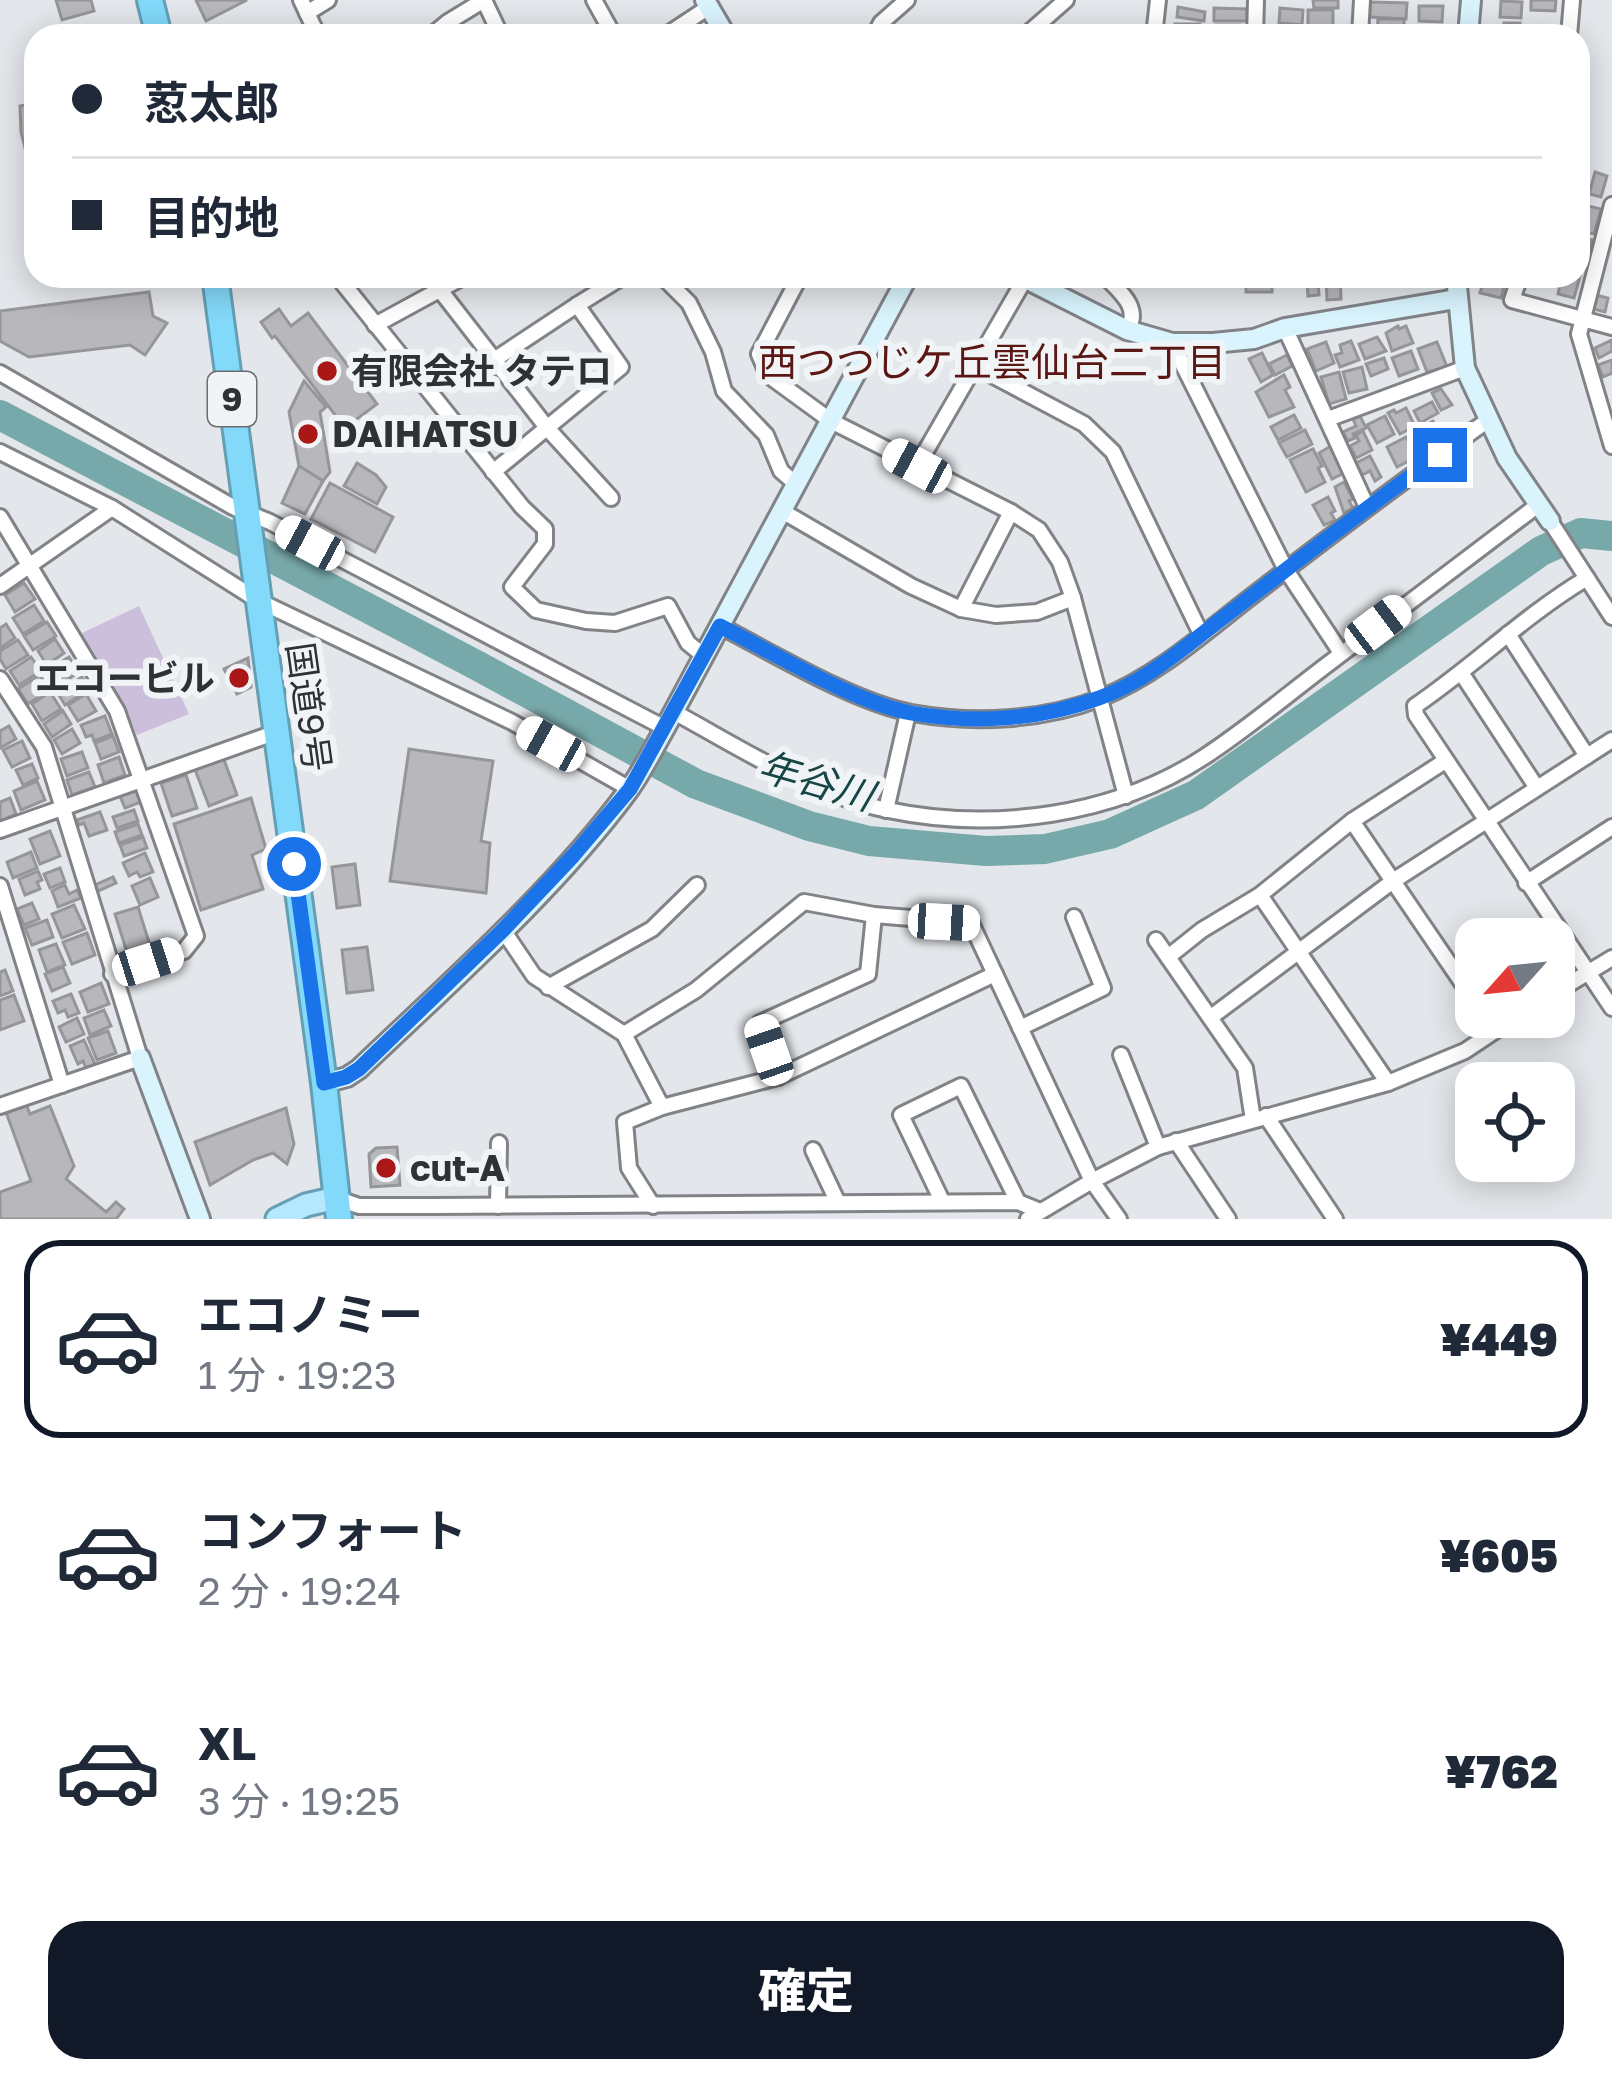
<!DOCTYPE html>
<html lang="ja">
<meta charset="utf-8">
<style>
:root{--surface:#fff;--page:#f2f2f3;--text:#1f2937;--muted:#747a83;--line:#e0e1e3;--accent:#111827}
body{margin:0;font-family:"Golos Text","Noto Sans JP",sans-serif;background:var(--page);color:var(--text);height:100vh;display:flex;flex-direction:column;font-size:45px;white-space:nowrap}
*{box-sizing:border-box;margin:0}
p{font-size:39px;color:var(--muted)}
.icon{flex:none;width:66px;height:66px;fill:none;stroke:currentColor;stroke-width:2;stroke-linecap:round;stroke-linejoin:round}
.map{position:relative;height:1219px;overflow:hidden}
.side{display:flex;flex-direction:column;background:var(--surface);flex:1}
.side>*{flex:none}
.top-card{position:absolute;left:24px;top:24px;width:1566px;height:264px;border-radius:36px;box-shadow:0 6px 30px #0003;display:grid;align-content:center;height:264px;padding:0 48px;background:var(--surface)}
.needle{width:78px;rotate:243deg}
.fabs{position:absolute;left:1455px;top:918px;display:grid;gap:24px}
.fabs a{display:grid;place-items:center;width:120px;height:120px;border-radius:24px;background:var(--surface);box-shadow:0 6px 30px #0003;font-size:60px}
.end{position:absolute;width:54px;height:54px;margin:-27px;border:15px solid #1a73e8;background:#fff;box-shadow:0 0 0 6px #fff}
.from{border-radius:50%}
.car{position:absolute;width:36px;height:72px;margin:-36px -18px;border-radius:15px;box-shadow:0 0 9px 3px #0007;background:linear-gradient(#fff 24%,#345 0 40%,#fff 0 76%,#345 0 86%,#fff 0)}
.top-card b{display:flex;align-items:center;gap:42px;height:114px;font-size:45px}
.top-card b+b{border-top:3px solid var(--line)}
.top-card i{width:30px;height:30px;background:var(--text)}
ul{padding:21px 0 0;list-style:none}
li{display:flex;align-items:center;gap:36px;height:198px;margin:0 24px 18px;padding:0 24px;border:6px solid transparent;border-radius:36px}
li div{flex:1}
li b{display:block;font-size:45px}
li em{font-style:normal;font-weight:800}
li.active{border-color:var(--accent)}
li>.icon{width:108px;height:108px;stroke-width:1.5}
.button{display:flex;gap:24px;margin-top:auto;padding:24px 48px}
.button a{flex:1;height:138px;border-radius:36px;background:var(--accent);color:#fff;font-size:48px;font-weight:800;line-height:138px;text-align:center}
.map>svg:first-child{display:block}
</style>
<div class="map">
<svg width="1612" height="1219" viewBox="0 0 1612 1219">
<rect width="100%" height="100%" fill="#e3e6ea"/>
<!-- green -->
<path fill="#ccbfdb" d="M139,606L189,714L137,735L108,677L80,634Z"/>
<g fill="none" stroke-linecap="round" stroke-linejoin="round">
<!-- river -->
<path stroke="#78a9aa" stroke-width="30" d="M0,415L478,666L696,784L809,826L869,841L986,851L1045,849L1110,834L1196,795L1541,551L1581,533L1612,536"/>
</g>
<!-- building -->
<g fill="#b8b8bc" stroke="#96969a" stroke-width="3">
<path d="M56,0H91L94,11L62,20Z"/>
<path d="M196,0H247L206,21Z"/>
<path d="M1313,0H1338V8H1314Z"/>
<path d="M1531,0H1556L1555,11L1531,10Z"/>
<path d="M1501,1L1522,2L1521,18L1500,17Z"/>
<path d="M1370,2L1407,3L1406,19L1370,17Z"/>
<path d="M1419,6H1443L1442,22L1419,21Z"/>
<path d="M1178,7L1205,12L1204,21L1177,17Z"/>
<path d="M1214,8L1247,9V21H1214Z"/>
<path d="M1280,8L1303,10L1302,25L1279,23Z"/>
<path d="M1308,10H1333V26L1308,27Z"/>
<path d="M1378,19H1404V36H1377Z"/>
<path d="M1504,23H1520L1519,32L1522,33V36H1503Z"/>
<rect x="1175" y="24" width="25" height="12"/>
<rect x="1216" y="25" width="24" height="11"/>
<path d="M1410,26H1422V33H1438V36H1409Z"/>
<rect x="1277" y="29" width="26" height="7"/>
<path d="M1334,30V36H1307V31Z"/>
<path d="M36,103V164L27,156L21,132L20,106Z"/>
<path d="M1595,172L1607,176L1601,197L1589,194Z"/>
<path d="M1584,205L1601,209L1594,234L1578,230Z"/>
<path d="M1578,236L1592,240L1584,268L1578,266Z"/>
<path d="M1578,272L1581,273L1574,298L1558,294L1562,276H1578Z"/>
<rect x="1246" y="276" width="26" height="16"/>
<path d="M1326,276H1340L1341,299L1327,300Z"/>
<rect x="1401" y="276" width="26" height="6"/>
<path d="M1480,276H1507L1501,298L1480,293L1484,279Z"/>
<path d="M1307,282H1318L1319,295L1308,296Z"/>
<path d="M149,292L153,316L167,323L145,355L130,345L29,357L0,341V311Z"/>
<path d="M1596,295L1608,298L1605,312L1593,309Z"/>
<path d="M279,309L291,326L308,313L377,404L345,428L275,336L272,338L261,322Z"/>
<path d="M1398,326L1399,329L1406,326L1413,343L1392,351L1386,333Z"/>
<path d="M1377,337L1386,351L1365,359L1359,344Z"/>
<path d="M1612,340V351L1599,358L1595,348Z"/>
<path d="M1351,341L1359,360L1340,367L1335,355L1342,353L1340,345Z"/>
<path d="M1326,342L1334,363L1316,371L1307,349Z"/>
<path d="M1437,342L1447,367L1427,372L1418,349Z"/>
<path d="M1411,351L1418,369L1399,376L1392,358Z"/>
<path d="M1262,353L1273,375L1261,382L1249,359Z"/>
<path d="M1287,355L1292,366L1275,375L1269,364Z"/>
<path d="M1384,358L1388,369L1371,376L1366,364Z"/>
<path d="M1612,360V373L1603,377L1598,365Z"/>
<path d="M1362,367L1367,389L1349,393L1343,372Z"/>
<path d="M1339,372L1346,399L1329,404L1321,377Z"/>
<path d="M1284,375L1290,387L1285,390L1294,407L1269,417L1256,392Z"/>
<path d="M304,381L326,407L320,412L330,472L323,481L299,466L289,412Z"/>
<path d="M1441,389L1452,405L1441,410L1432,393Z"/>
<path d="M1432,402L1438,413L1420,423L1414,411Z"/>
<path d="M1406,408L1415,426L1400,434L1388,413L1394,410L1396,413Z"/>
<path d="M1294,415L1301,428L1278,440L1271,427Z"/>
<path d="M1360,416L1366,428L1353,434L1355,438L1348,441L1343,432L1356,426L1353,419Z"/>
<path d="M1385,416L1394,434L1377,443L1367,425Z"/>
<path d="M1433,421L1443,441L1434,446L1433,444L1430,445L1421,428Z"/>
<path d="M1305,430L1312,444L1287,457L1279,443Z"/>
<path d="M1363,431L1372,450L1356,458L1350,446L1359,441L1356,435Z"/>
<path d="M1406,437L1416,457L1397,467L1387,447Z"/>
<path d="M1331,446L1335,454L1337,452L1344,473L1332,479L1319,453Z"/>
<path d="M1313,449L1322,466L1318,468L1325,482L1306,492L1290,460Z"/>
<path d="M1370,456L1381,477L1375,481L1370,471L1362,475L1356,463Z"/>
<path d="M357,463L376,475L386,487L377,504L344,486Z"/>
<path d="M299,466L323,481L305,514L282,503Z"/>
<path d="M1344,482L1353,499L1349,501L1353,508L1344,513L1335,487Z"/>
<path d="M330,483L393,517L375,552L311,519Z"/>
<path d="M1328,497L1335,511L1331,513L1335,520L1324,525L1313,505Z"/>
<path d="M24,583L35,599L15,612L5,595Z"/>
<path d="M34,605L44,621L23,634L13,618Z"/>
<path d="M47,622L56,636L33,650L24,636Z"/>
<path d="M6,624L15,638L0,648V628Z"/>
<path d="M55,639L64,653L47,665L38,651Z"/>
<path d="M18,640L28,655L6,669L0,659V651Z"/>
<path d="M31,657L41,671L19,685L10,671Z"/>
<path d="M69,657L79,672L54,689L43,673Z"/>
<path d="M248,658L251,687L237,694L224,669Z"/>
<path d="M40,675L49,690L28,704L18,689Z"/>
<path d="M82,677L90,689L65,705L57,692Z"/>
<path d="M50,692L61,709L42,721L32,704Z"/>
<path d="M86,694L96,711L78,721L68,705Z"/>
<path d="M63,711L71,724L52,737L44,724Z"/>
<path d="M105,716L112,734L94,741L92,735L86,737L81,725Z"/>
<path d="M9,726L16,739L0,748V731Z"/>
<path d="M72,729L80,743L62,754L54,740Z"/>
<path d="M113,736L119,752L101,759L95,743Z"/>
<path d="M22,741L30,758L12,767L3,750Z"/>
<path d="M409,749L493,761L481,841L490,843L486,893L390,881Z"/>
<path d="M82,752L88,768L67,776L61,759Z"/>
<path d="M119,757L125,775L104,783L98,765Z"/>
<path d="M223,757L237,795L209,806L194,767Z"/>
<path d="M32,764L38,778L23,785L16,770Z"/>
<path d="M89,772L95,787L72,795L67,780Z"/>
<path d="M186,775L197,808L172,816L161,783Z"/>
<path d="M37,781L45,800L21,810L14,791Z"/>
<path d="M136,790L141,802L125,808L120,796Z"/>
<path d="M10,798L16,814L0,821V802Z"/>
<path d="M251,798L266,849L252,855L263,889L201,910L174,824Z"/>
<path d="M134,810L138,821L117,828L113,817Z"/>
<path d="M100,812L107,830L89,836L84,823L79,825L77,820Z"/>
<path d="M138,824L142,835L119,843L115,832Z"/>
<path d="M50,831L60,856L40,864L30,839Z"/>
<path d="M143,837L147,848L124,856L120,845Z"/>
<path d="M31,852L37,868L13,878L7,862Z"/>
<path d="M145,853L153,872L140,877L137,872L129,876L123,863Z"/>
<path d="M355,864L360,905L337,908L332,867Z"/>
<path d="M60,868L65,882L50,888L44,874Z"/>
<path d="M38,871L42,880L37,882L40,889L25,895L19,879Z"/>
<path d="M113,877L116,883L98,891L95,885Z"/>
<path d="M150,878L158,897L140,905L132,886Z"/>
<path d="M65,885L69,894L77,890L81,898L58,907L52,891Z"/>
<path d="M32,903L39,919L24,925L17,909Z"/>
<path d="M74,905L85,929L62,938L52,914Z"/>
<path d="M138,907L152,952L129,959L115,914Z"/>
<path d="M47,920L53,937L32,945L25,928Z"/>
<path d="M87,933L95,955L72,964L63,942Z"/>
<path d="M56,944L65,965L47,972L39,950Z"/>
<path d="M367,947L373,990L347,993L342,950Z"/>
<path d="M63,967L70,983L52,991L45,974Z"/>
<path d="M5,970L13,991L0,996V972Z"/>
<path d="M101,983L109,1004L88,1012L80,992Z"/>
<path d="M71,994L79,1013L68,1017L65,1010L58,1013L53,1001Z"/>
<path d="M14,995L24,1021L0,1030V1000Z"/>
<path d="M104,1010L111,1026L90,1035L84,1018Z"/>
<path d="M77,1018L84,1034L66,1042L59,1027Z"/>
<path d="M108,1031L116,1053L97,1060L88,1038Z"/>
<path d="M84,1040L95,1064L86,1068L83,1061L78,1064L70,1046Z"/>
<path d="M26,1104L30,1114L50,1106L74,1166L66,1179L106,1212L116,1202L124,1209L116,1219H0V1192L31,1181L6,1112Z"/>
<path d="M286,1108L294,1144L287,1164L273,1153L253,1160L210,1185L195,1142Z"/>
<path d="M397,1147L400,1185L371,1187L369,1154L376,1148Z"/>
</g>
<g fill="none" stroke-linecap="round" stroke-linejoin="round">
<defs>
<g id="street">
<path d="M301,0L318,36"/>
<path d="M484,0L501,36"/>
<path d="M594,0L614,36"/>
<path d="M307,13L328,0"/>
<path d="M431,36L448,22L484,0"/>
<path d="M665,36L709,7"/>
<path d="M874,36L881,23L907,0"/>
<path d="M1025,36L1066,0"/>
<path d="M1154,36L1158,0"/>
<path d="M1255,36L1256,0"/>
<path d="M1360,36L1362,0"/>
<path d="M1569,36L1572,0"/>
<path d="M1612,205L1579,334L1612,446"/>
<path d="M337,276L522,507L545,529V544L512,587L536,610L586,621L615,623L668,606L688,643L704,656"/>
<path d="M433,276L440,290L548,429L611,498"/>
<path d="M662,276L689,303L713,352L724,391L766,435L781,471L796,484"/>
<path d="M800,276L759,354L768,375L831,421L1011,512L1039,530L1060,562L1073,598L1126,796"/>
<path d="M1105,276C1119,291 1142,308 1127,330"/>
<path d="M1520,276L1512,300L1612,327"/>
<path d="M375,325L465,276"/>
<path d="M1285,328L1367,507"/>
<path d="M1172,343L1286,570L1341,653"/>
<path d="M494,360L577,305"/>
<path d="M975,366L1084,424L1113,452L1201,634"/>
<path d="M0,373L233,507L270,522L665,728"/>
<path d="M1328,419L1465,368"/>
<path d="M0,452L112,508L259,601L512,722L630,789"/>
<path d="M917,466L1025,279"/>
<path d="M493,472L621,367L577,305L624,276"/>
<path d="M782,511L911,586L961,609L996,615L1037,612L1073,598"/>
<path d="M0,517L117,711L196,936L184,951L112,974"/>
<path d="M1550,521L1612,617"/>
<path d="M1587,578C1525,615 1475,665 1415,706L1416,715L1612,1008"/>
<path d="M0,586L112,508"/>
<path d="M961,609L1011,512"/>
<path d="M720,626C773,653 855,703 912,713C974,724 1042,721 1101,698C1157,676 1205,632 1252,596C1330,536 1407,477 1487,421"/>
<path d="M1508,634L1587,756"/>
<path d="M1462,674L1537,788"/>
<path d="M0,679L44,747L140,1058L0,1106"/>
<path d="M674,712C742,749 812,795 888,810C993,832 1114,816 1204,757C1247,729 1287,695 1328,664C1398,611 1468,558 1538,505"/>
<path d="M886,810L908,713"/>
<path d="M1352,821L1476,1003"/>
<path d="M0,830L277,732"/>
<path d="M1526,883L1612,827"/>
<path d="M0,886L62,1085"/>
<path d="M1260,895L1388,1083"/>
<path d="M503,930L534,976L624,1034L662,1107"/>
<path d="M1156,940L1245,1068L1253,1120"/>
<path d="M1168,957L1202,930L1260,895L1352,821L1445,761"/>
<path d="M548,987L652,929L697,885"/>
<path d="M1554,993L1612,958"/>
<path d="M1211,1017L1393,881L1612,740"/>
<path d="M1020,1028L1103,988L1074,917"/>
<path d="M624,1034L696,990L804,902L874,915L971,923L1092,1181L1119,1219"/>
<path d="M1121,1055L1158,1147"/>
<path d="M778,1077L760,1023L868,974L874,915"/>
<path d="M1266,1116L1335,1219"/>
<path d="M1176,1141L1228,1219"/>
<path d="M813,1150L838,1203"/>
<path d="M336,1198L359,1206H434L1018,1202L1040,1211"/>
<path d="M942,1201L901,1115L961,1086L1018,1202"/>
<path d="M498,1206L499,1143"/>
<path d="M653,1206L629,1168L625,1122L662,1107L778,1077L995,974"/>
<path d="M1028,1219L1092,1181L1158,1147L1388,1083L1465,1051L1516,1017"/>
</g>
<g id="secondary">
<path d="M705,0L726,36"/>
<path d="M1468,36L1471,0"/>
<path d="M1020,276L1127,330L1172,343H1213L1254,339L1285,328L1456,299"/>
<path d="M1456,276L1465,368L1507,458L1550,521"/>
<path d="M140,1058L200,1219"/>
<path d="M324,1083L347,1077L359,1069C449,983 554,891 628,791C642,772 653,749 665,728L908,276"/>
</g>
<path id="primary" d="M277,1219L306,1205L336,1198"/>
<g id="highway">
<path d="M150,0L159,36"/>
<path d="M215,276L324,1083L339,1219"/>
</g>
</defs>
<!-- street casing -->
<use href="#street" stroke="#818387" stroke-width="20"/>
<!-- secondary casing -->
<use href="#secondary" stroke="#818387" stroke-width="24"/>
<!-- primary casing -->
<use href="#primary" stroke="#669eb4" stroke-width="27"/>
<!-- highway casing -->
<use href="#highway" stroke="#669eb4" stroke-width="30"/>
<!-- street -->
<use href="#street" stroke="#fff" stroke-width="14"/>
<!-- secondary -->
<use href="#secondary" stroke="#daf4fe" stroke-width="18"/>
<!-- primary -->
<use href="#primary" stroke="#b5e8fc" stroke-width="21"/>
<!-- highway -->
<use href="#highway" stroke="#83d9fa" stroke-width="24"/>
</g>
<g fill="none" stroke-linecap="round" stroke-linejoin="round">
<!-- route -->
<path stroke="#1a73e8" stroke-width="15" d="M294,864L324,1083L346,1077L359,1069L503,930L573,856L630,789L720,626C774,653 853,702 911,713C973,724 1040,720 1099,698C1148,681 1188,644 1228,614C1299,560 1368,506 1440,455"/>
</g>
<!-- markers -->
<g fill="#aa1717" stroke="#f1f4f7" stroke-width="4.5">
<circle cx="327" cy="371" r="12"/>
<circle cx="308" cy="434" r="12"/>
<circle cx="239" cy="678" r="12"/>
<circle cx="386" cy="1168" r="12"/>
</g>
<g text-anchor="middle" stroke-width="12" stroke-linejoin="round" paint-order="stroke">
<!-- shield labels -->
<rect fill="#f1f4f7" stroke="#6a6c6d" stroke-width="3" x="208" y="372" width="48" height="54" rx="9"/>
<g font-size="33" font-weight="bold" fill="#303132">
<text x="232" y="411">9</text>
</g>
<!-- poi labels -->
<g font-size="36" font-weight="bold" fill="#303132" stroke="#f1f4f7" text-anchor="start">
<text x="351" y="384">有限会社 タテロ</text>
<text x="332" y="447">DAIHATSU</text>
<text x="215" y="691" text-anchor="end">エコービル</text>
<text x="410" y="1181">cut-A</text>
</g>
<!-- street labels -->
<g font-size="36" fill="#303132" stroke="#f1f4f7">
<text transform="translate(309 707) rotate(82)" y="13">国道9号</text>
</g>
<!-- neighbourhood labels -->
<g font-size="39" fill="#5b1713" stroke="#f1f4f7">
<text x="992" y="376">西つつじケ丘雲仙台二丁目</text>
</g>
<!-- water labels -->
<g font-size="39" font-style="italic" fill="#184647" stroke="#f1f4f7">
<text transform="translate(816 781) rotate(16)" y="14">年谷川</text>
</g>
</g>
</svg>
<div class="fabs">
<a><svg class="needle" viewBox="-14 -14 28 28"><path d="M0-13l5 13h-10z" fill="#e53935"/><path d="M0 13l5-13h-10z" fill="#747a83"/></svg></a>
<a><svg class="icon" aria-label="locate" viewBox="0 0 24 24"><circle cx="12" cy="12" r="6"/><path d="M12 2v4M12 18v4M2 12h4M18 12h4"/></svg></a>
</div>
<i class="end from" style="left:294px;top:864px"></i>
<i class="end" style="left:1440px;top:455px"></i>
<i class="car" style="left:917px;top:466px;rotate:298deg"></i>
<i class="car" style="left:310px;top:543px;rotate:298deg"></i>
<i class="car" style="left:1378px;top:625px;rotate:53deg"></i>
<i class="car" style="left:551px;top:744px;rotate:299deg"></i>
<i class="car" style="left:944px;top:922px;rotate:93deg"></i>
<i class="car" style="left:148px;top:962px;rotate:72deg"></i>
<i class="car" style="left:769px;top:1050px;rotate:341deg"></i>
<div class="top-card">
<b><i class="from"></i>荵太郎</b>
<b><i></i>目的地</b>
</div>
</div>
<section class="side">
<ul>
<li class="active"><svg class="icon" aria-label="car" viewBox="0 0 24 24"><path d="M5 17H2v-5l4-1 3-4h7l3 4 3 1v5h-3M9 17h6M6 11h13"/><circle cx="7" cy="17" r="2"/><circle cx="17" cy="17" r="2"/></svg><div><b>エコノミー</b><p>1 分 · 19:23</p></div><em>¥449</em></li>
<li><svg class="icon" aria-label="car" viewBox="0 0 24 24"><path d="M5 17H2v-5l4-1 3-4h7l3 4 3 1v5h-3M9 17h6M6 11h13"/><circle cx="7" cy="17" r="2"/><circle cx="17" cy="17" r="2"/></svg><div><b>コンフォート</b><p>2 分 · 19:24</p></div><em>¥605</em></li>
<li><svg class="icon" aria-label="car" viewBox="0 0 24 24"><path d="M5 17H2v-5l4-1 3-4h7l3 4 3 1v5h-3M9 17h6M6 11h13"/><circle cx="7" cy="17" r="2"/><circle cx="17" cy="17" r="2"/></svg><div><b>XL</b><p>3 分 · 19:25</p></div><em>¥762</em></li>
</ul>
<div class="button"><a>確定</a></div>
</section>
